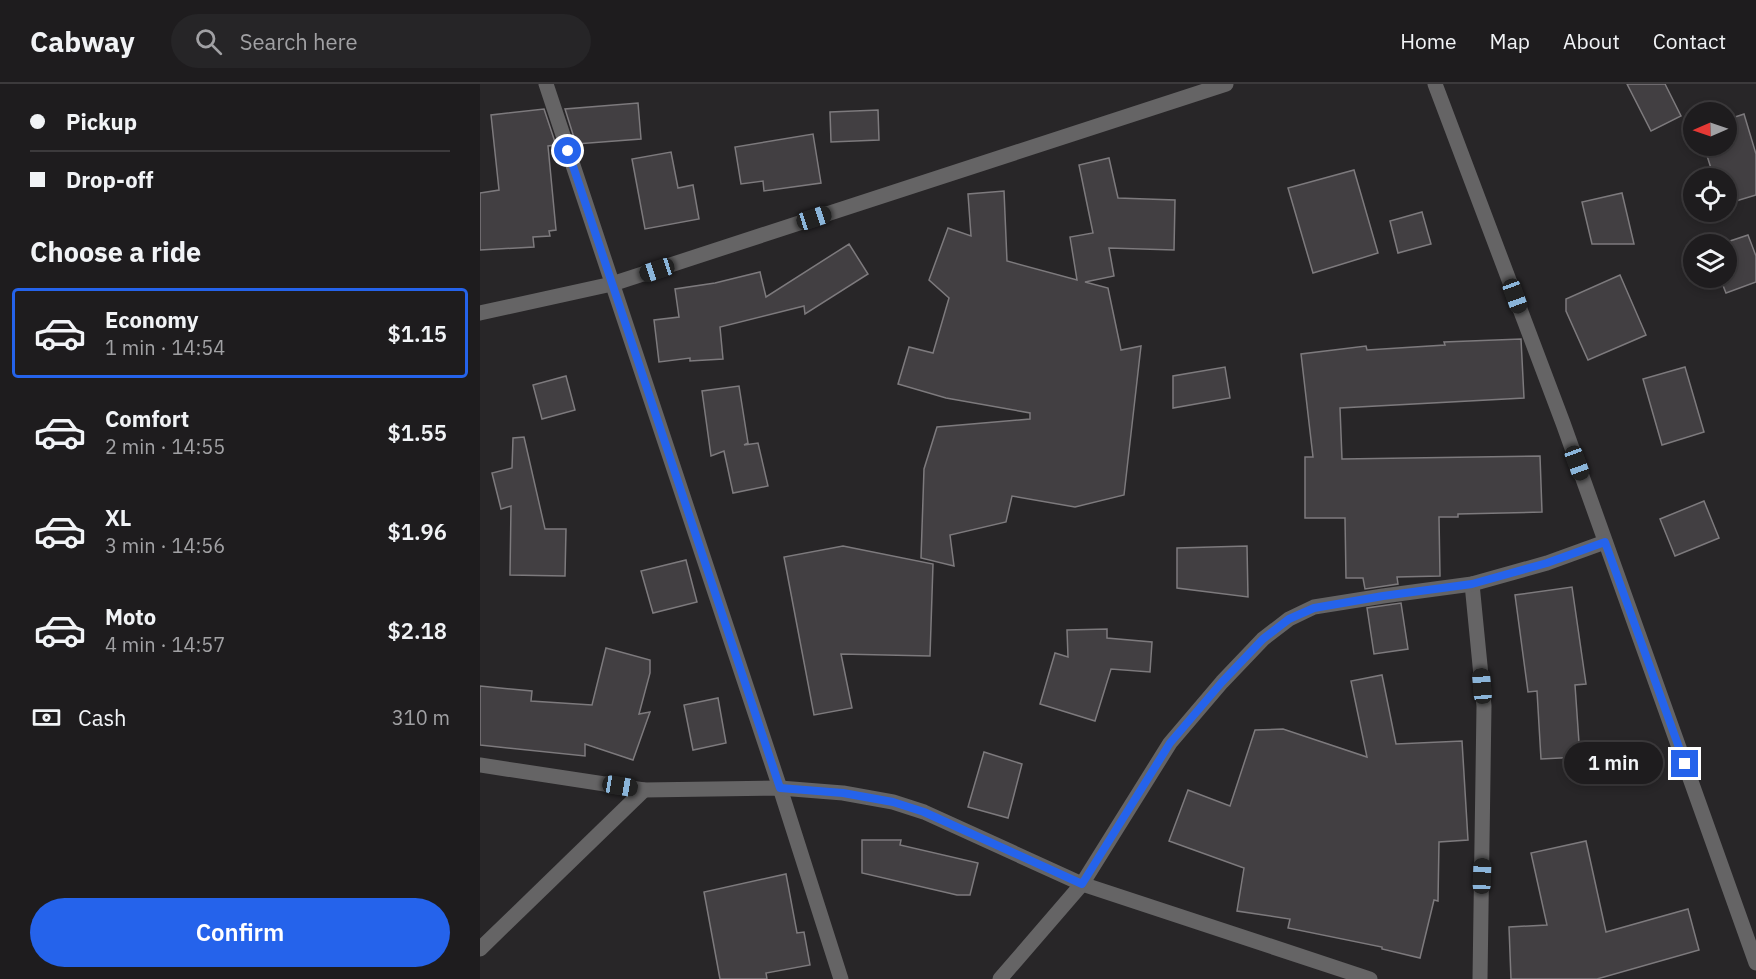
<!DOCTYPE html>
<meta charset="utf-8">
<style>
:root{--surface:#1e1c1e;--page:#262527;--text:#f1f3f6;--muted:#a1a1a4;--line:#3c3a3c;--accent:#2563eb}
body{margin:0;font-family:"IBM Plex Sans",sans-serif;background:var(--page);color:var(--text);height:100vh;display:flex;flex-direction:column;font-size:22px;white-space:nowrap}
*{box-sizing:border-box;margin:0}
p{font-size:20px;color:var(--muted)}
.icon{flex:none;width:33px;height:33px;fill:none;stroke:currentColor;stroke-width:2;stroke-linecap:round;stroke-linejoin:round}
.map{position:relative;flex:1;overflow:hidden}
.side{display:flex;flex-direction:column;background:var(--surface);width:480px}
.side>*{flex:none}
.top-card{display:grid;align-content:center;height:132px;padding:0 30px;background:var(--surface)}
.needle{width:39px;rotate:268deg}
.buttons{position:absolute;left:1203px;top:18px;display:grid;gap:12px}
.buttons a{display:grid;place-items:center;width:54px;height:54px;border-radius:50%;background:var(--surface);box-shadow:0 3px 9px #0003,0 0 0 2px var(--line);font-size:30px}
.end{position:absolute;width:27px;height:27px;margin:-14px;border:8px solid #2563eb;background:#fff;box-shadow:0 0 0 3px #fff}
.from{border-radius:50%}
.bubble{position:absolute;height:42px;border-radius:21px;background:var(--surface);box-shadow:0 3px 9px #0003,0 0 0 2px var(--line);font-size:20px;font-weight:600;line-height:42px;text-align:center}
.car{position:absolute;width:18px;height:36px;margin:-18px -9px;border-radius:8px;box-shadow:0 0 4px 2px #0007;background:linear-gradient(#222 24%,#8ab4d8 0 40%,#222 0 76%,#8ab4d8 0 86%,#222 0)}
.top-card b{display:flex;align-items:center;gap:21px;height:57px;font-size:22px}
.top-card b+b{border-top:2px solid var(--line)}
.top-card i{width:15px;height:15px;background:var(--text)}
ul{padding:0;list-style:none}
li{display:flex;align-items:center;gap:18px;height:90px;margin:0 12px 9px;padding:0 18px;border:3px solid transparent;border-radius:6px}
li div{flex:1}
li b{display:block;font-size:22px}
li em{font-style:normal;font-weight:600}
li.current{border-color:var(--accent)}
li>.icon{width:54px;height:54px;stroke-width:1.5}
h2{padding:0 30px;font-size:27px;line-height:72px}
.pay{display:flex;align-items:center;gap:15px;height:66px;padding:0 30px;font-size:22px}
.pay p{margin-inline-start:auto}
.button{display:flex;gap:12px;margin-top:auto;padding:12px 30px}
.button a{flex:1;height:69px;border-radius:36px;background:var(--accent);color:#fff;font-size:24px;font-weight:600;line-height:69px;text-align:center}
header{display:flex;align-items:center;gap:36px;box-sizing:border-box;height:84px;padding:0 30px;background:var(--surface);border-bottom:2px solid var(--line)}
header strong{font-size:28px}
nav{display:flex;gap:33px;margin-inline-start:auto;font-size:21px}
.search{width:420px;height:54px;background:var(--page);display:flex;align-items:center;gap:15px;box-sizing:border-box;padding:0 21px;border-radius:33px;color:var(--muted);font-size:22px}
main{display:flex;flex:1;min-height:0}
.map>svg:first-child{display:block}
</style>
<header>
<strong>Cabway</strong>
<div class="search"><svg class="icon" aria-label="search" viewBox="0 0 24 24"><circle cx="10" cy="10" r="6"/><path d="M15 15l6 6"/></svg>Search here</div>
<nav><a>Home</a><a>Map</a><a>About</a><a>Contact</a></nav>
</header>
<main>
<section class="side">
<div class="top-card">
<b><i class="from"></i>Pickup</b>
<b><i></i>Drop-off</b>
</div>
<h2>Choose a ride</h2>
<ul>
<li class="current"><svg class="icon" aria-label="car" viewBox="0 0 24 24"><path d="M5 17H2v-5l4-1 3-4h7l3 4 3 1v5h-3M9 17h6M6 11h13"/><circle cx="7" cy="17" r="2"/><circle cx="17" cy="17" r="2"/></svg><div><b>Economy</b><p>1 min · 14:54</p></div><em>$1.15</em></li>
<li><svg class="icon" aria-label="car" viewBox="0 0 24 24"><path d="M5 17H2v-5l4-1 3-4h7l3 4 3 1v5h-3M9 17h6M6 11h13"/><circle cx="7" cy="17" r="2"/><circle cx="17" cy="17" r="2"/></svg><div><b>Comfort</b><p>2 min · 14:55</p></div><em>$1.55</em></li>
<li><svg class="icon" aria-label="car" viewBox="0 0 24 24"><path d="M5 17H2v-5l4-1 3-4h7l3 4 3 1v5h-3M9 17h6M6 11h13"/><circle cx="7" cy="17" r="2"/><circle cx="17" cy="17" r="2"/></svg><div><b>XL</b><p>3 min · 14:56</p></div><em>$1.96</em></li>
<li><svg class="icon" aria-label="car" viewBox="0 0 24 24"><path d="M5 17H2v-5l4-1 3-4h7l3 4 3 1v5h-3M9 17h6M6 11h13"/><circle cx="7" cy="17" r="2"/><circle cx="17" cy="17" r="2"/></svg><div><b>Moto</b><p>4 min · 14:57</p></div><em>$2.18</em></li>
</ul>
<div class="pay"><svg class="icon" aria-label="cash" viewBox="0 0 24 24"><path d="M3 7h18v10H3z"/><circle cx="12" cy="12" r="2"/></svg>Cash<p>310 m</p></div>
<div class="button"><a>Confirm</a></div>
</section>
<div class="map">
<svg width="1276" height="895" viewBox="0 0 1276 895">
<rect width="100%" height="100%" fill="#282628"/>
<!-- building -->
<g fill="#423f42" stroke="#7d7a7d" stroke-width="1.5">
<path d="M1147,0H1185L1201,32L1171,47Z"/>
<path d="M158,19L161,55L96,60L85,25Z"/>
<path d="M64,25L76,61L68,62L76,146L69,147L70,152L53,153L54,163L0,166V109L19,106L11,31Z"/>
<path d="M398,26L399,56L351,58L350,28Z"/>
<path d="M1264,30L1276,70V111L1246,120V94H1234L1224,62H1246V36Z"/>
<path d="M333,50L341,99L284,107L283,97L261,100L255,63Z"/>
<path d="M191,68L198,104L213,101L219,135L165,145L152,75Z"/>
<path d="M629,74L638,114L695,116L694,166L629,164L634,192L605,198L628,204L641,266L661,262L644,411L595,423L532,412L526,438L470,451L474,482L441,474L444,385L457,343L550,335V329L466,314L418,300L429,263L453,269L469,214L449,196L468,144L491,152L488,110L524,107L527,177L597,196L590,153L613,149L599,81Z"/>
<path d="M874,86L898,169L833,189L808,104Z"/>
<path d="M1142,109L1154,160H1112L1102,118Z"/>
<path d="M942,128L951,160L918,169L910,137Z"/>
<path d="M1268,151L1276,172V198L1246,209L1240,194H1246V160H1241Z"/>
<path d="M369,160L388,190L325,230L324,222L240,243L243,275L210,277V274L179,278L174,236L199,233L195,205L235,199L280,188L286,213Z"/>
<path d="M1140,191L1166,251L1108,276L1086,227V215Z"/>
<path d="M1041,255L1044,314L860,324L862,375L1060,372L1062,428L978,430V433H959L960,492L917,493L918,500L885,505L883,494H866L865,434H825V373H833L821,270L886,262L887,266L965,261L964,258Z"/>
<path d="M745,283L750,314L693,324V292Z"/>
<path d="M1205,283L1224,348L1182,361L1163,295Z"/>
<path d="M86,292L95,326L62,335L53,301Z"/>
<path d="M259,302L268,359L264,361L278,359L288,402L253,409L244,367L231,372L222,307Z"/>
<path d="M44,353L65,445H86L85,492L30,491L31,422L21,425L12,389L32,384L33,354Z"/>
<path d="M1224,417L1239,454L1195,472L1180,435Z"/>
<path d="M363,462L453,480L450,572L361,570L372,624L334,631L304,473Z"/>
<path d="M767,462L768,513L697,504V464Z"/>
<path d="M206,476L217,518L173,529L161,487Z"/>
<path d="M1092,503L1106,600L1095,601L1100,673L1061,675L1057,607L1048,608L1035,511Z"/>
<path d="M921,519L928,565L894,570L887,524Z"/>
<path d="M627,545V554L672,558L670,588L631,585L615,637L560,620L575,569L588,573L587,546Z"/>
<path d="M126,564L170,576V589L159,630L170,628L153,676L105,660V672L0,661V602L52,607L51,617L112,621Z"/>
<path d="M902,591L916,660L982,657L988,756L959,758L958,817L954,816L940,874L902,865V863L808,844L810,835L757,827L764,784L689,757L708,706L750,722L775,646L803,645L887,673L871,597Z"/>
<path d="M238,614L246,659L213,666L204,621Z"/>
<path d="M504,668L542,680L528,734L488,723Z"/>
<path d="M382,756H421L420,761L498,779L490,811H477L382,789Z"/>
<path d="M1106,757L1126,848L1208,825L1219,866L1117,895H1031L1029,843L1067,841L1051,769Z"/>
<path d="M306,790L317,849L324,848L330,881L286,889L287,895H240L224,808Z"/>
</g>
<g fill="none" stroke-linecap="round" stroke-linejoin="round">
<!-- minor -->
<g stroke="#656465" stroke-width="15">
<path d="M66,0L300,704L361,895"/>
<path d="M955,0L1083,339L1276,879"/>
<path d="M0,229L132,200L746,0"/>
<path d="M992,500L1004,622L1000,895"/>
<path d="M0,681L164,706L300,704L363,709L413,718L444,728L602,800L890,895"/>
<path d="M0,865L164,706"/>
<path d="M520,895L602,800L690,659L742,598L783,555L809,535L834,523L903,512L992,500L1067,479L1125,458"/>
</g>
</g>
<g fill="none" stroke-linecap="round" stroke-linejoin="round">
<!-- route -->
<path stroke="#2563eb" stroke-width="8" d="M88,67L300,704L363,709L413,718L444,728L602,800L690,659L742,598L783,555L809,535L834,524L903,512L992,500L1067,479L1125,458L1205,680"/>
</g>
</svg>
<div class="buttons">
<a><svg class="needle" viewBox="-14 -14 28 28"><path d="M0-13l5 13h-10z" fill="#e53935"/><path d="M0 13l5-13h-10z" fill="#a1a1a4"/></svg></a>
<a><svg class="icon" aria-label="locate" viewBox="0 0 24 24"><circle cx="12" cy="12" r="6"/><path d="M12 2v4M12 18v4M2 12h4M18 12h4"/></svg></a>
<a><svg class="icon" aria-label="layers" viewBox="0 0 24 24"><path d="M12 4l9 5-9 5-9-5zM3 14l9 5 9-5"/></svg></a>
</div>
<i class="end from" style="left:88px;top:67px"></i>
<i class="end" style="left:1205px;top:680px"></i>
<div class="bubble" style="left:1084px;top:658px;width:99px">1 min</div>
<i class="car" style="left:334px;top:134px;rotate:72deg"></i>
<i class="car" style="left:177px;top:186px;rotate:252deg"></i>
<i class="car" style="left:1035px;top:212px;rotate:160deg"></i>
<i class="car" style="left:1097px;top:379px;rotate:160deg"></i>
<i class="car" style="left:1002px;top:602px;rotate:355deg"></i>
<i class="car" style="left:140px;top:702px;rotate:99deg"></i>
<i class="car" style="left:1002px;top:792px;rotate:2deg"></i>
</div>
</main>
